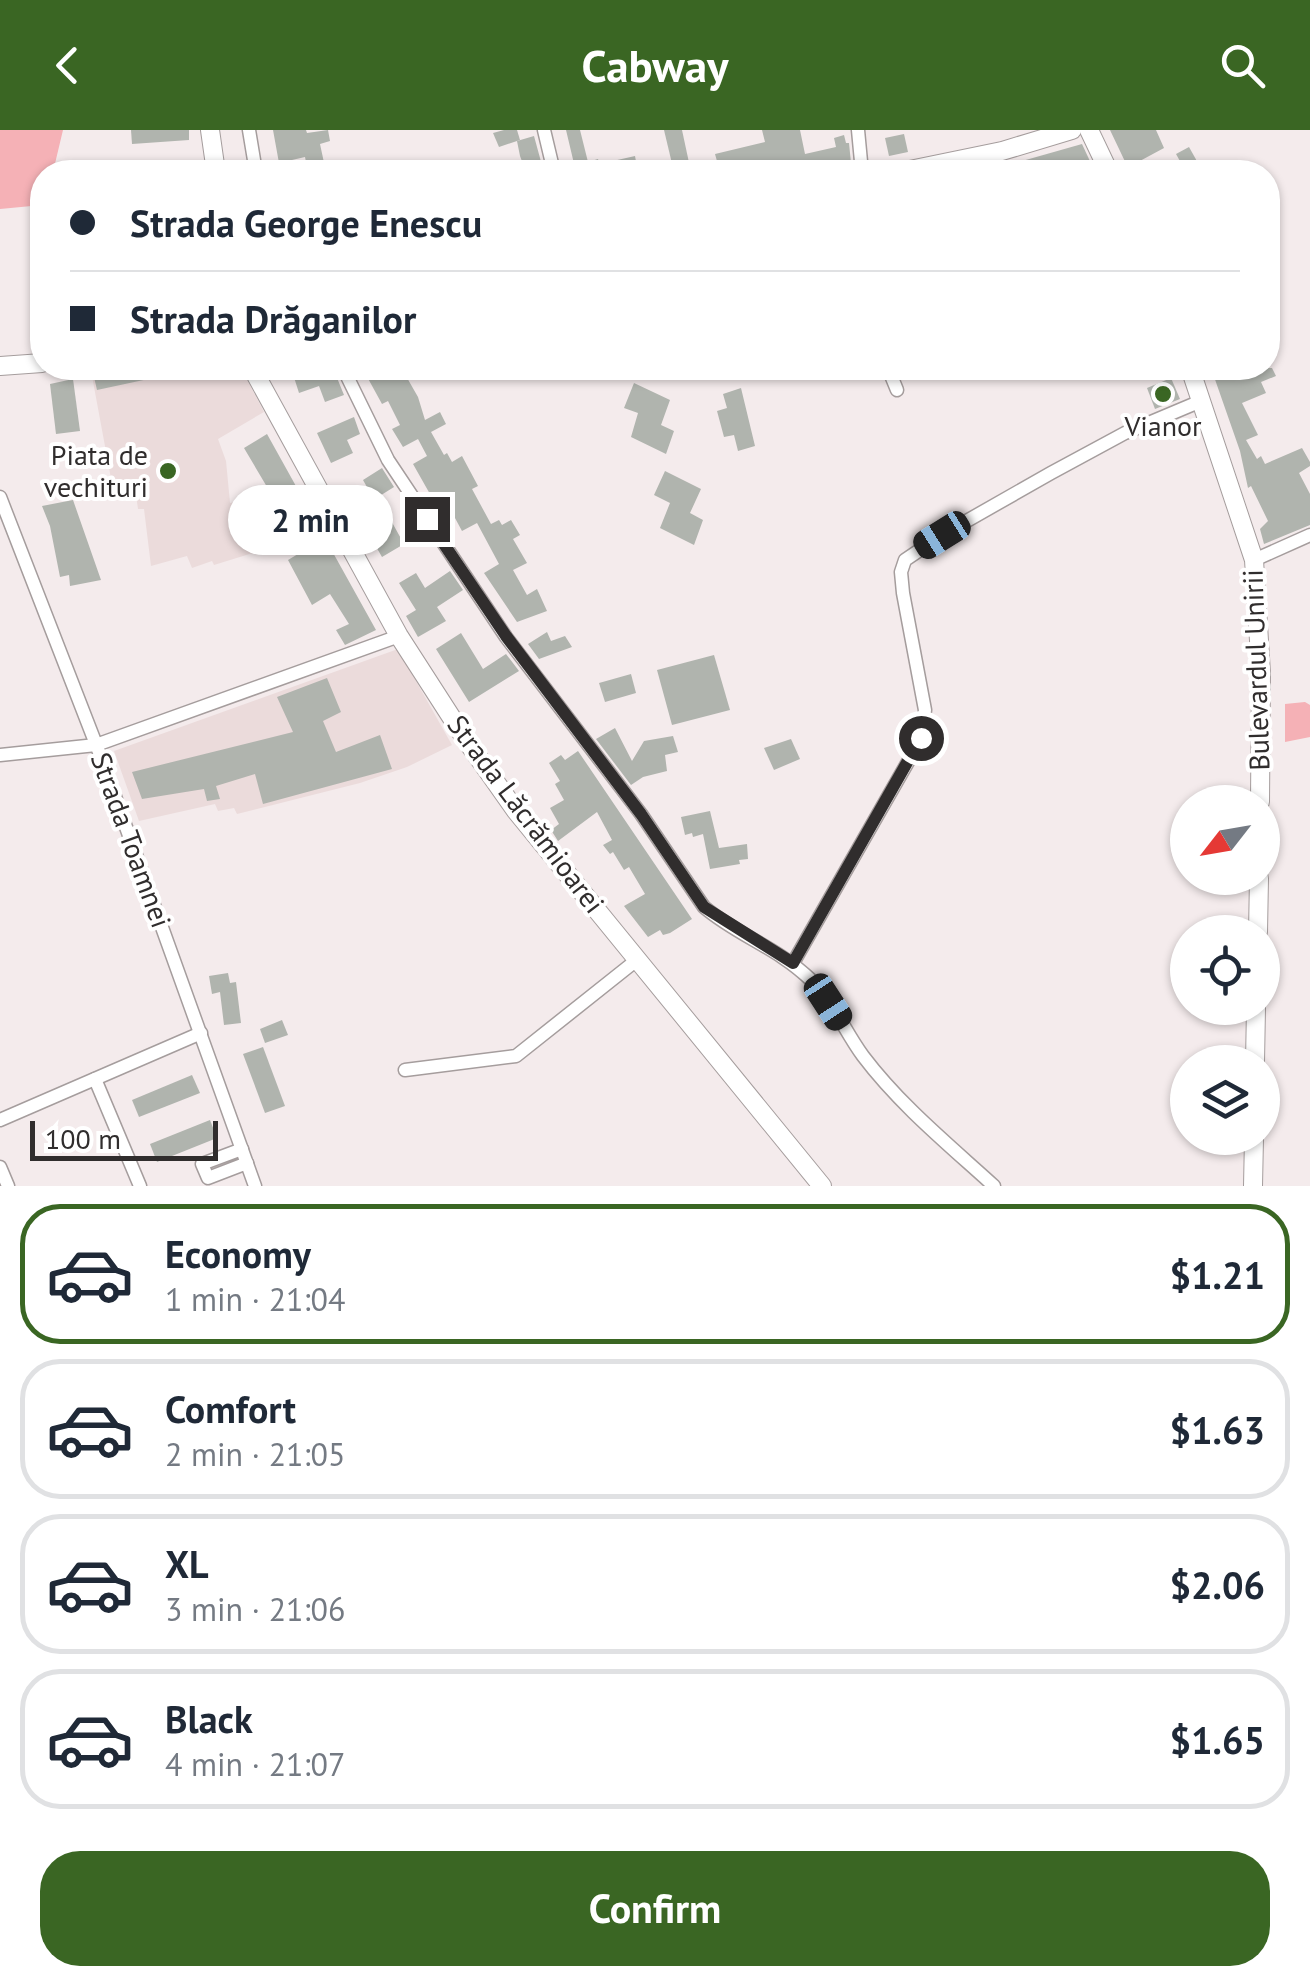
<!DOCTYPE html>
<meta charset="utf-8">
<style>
:root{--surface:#fff;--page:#f6f6f7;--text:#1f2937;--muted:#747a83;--line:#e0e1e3;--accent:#3a6623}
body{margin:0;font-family:"PT Sans",sans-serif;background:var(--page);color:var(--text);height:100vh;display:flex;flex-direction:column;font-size:38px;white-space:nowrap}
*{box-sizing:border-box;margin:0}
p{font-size:32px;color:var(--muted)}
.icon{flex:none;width:55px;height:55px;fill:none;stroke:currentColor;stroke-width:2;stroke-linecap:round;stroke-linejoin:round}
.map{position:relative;height:1056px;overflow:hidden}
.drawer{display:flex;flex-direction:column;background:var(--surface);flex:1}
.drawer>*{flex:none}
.guide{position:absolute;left:30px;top:30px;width:1250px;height:220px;border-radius:40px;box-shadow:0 2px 8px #0004;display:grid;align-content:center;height:220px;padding:0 40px;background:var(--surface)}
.needle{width:65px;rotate:239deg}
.buttons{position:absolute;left:1170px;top:655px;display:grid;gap:20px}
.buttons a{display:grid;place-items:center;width:110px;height:110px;border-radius:50%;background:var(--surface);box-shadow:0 2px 8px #0004;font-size:50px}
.scale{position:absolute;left:30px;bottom:25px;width:188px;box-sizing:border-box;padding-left:10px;border:5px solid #302d2d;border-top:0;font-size:28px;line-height:35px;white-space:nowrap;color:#302d2d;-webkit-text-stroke:8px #fff;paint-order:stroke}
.end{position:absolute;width:45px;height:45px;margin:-22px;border:12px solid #302d2d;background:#fff;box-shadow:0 0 0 5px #fff}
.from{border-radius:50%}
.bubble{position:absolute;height:70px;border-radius:35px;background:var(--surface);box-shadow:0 2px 8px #0004;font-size:32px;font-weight:800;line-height:70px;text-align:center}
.car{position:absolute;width:30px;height:60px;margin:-30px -15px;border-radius:12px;box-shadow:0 0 8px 2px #0007;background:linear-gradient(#222 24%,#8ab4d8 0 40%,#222 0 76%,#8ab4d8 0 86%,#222 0)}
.guide b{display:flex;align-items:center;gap:35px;height:95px;font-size:38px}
.guide b+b{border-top:2px solid var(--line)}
.guide i{width:25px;height:25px;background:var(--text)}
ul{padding:18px 0 0;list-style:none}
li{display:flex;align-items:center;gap:30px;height:140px;margin:0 20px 15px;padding:0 20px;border:5px solid var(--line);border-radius:40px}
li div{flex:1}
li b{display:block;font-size:38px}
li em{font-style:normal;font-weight:800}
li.active{border-color:var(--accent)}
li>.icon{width:90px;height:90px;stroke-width:1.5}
.primary-button{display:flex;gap:20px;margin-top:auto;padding:20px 40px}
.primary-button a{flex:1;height:115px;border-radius:40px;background:var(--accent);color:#fff;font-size:40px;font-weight:800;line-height:115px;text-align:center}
header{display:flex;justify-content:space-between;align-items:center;height:130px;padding:0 40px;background:var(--accent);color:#fff;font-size:45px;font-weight:800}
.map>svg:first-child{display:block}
</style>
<header><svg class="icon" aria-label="back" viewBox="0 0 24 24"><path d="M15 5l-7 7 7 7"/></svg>Cabway<svg class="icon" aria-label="search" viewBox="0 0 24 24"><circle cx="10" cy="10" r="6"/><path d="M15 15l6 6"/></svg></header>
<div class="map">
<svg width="1310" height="1056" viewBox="0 0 1310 1056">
<rect width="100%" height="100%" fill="#f4ebec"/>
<!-- built -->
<g fill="#ebdbdb">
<path d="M133,238H241L264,282L218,309L226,331L230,373L304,356L308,365L255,395L262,420L214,435L212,431L192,438L187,426L151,436L144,379H138L134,351L112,354L92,246Z"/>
<path d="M398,519L452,615L407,637L360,653L237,684L234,678L218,681L215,674L139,691L114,621Z"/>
</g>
<!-- green -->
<g fill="#f5b1b6">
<path d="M0,0H63L53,42H42V75L0,79Z"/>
<path d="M1305,572L1310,575V607L1285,612V574Z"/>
</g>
<!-- building -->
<g fill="#b0b4ae">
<path d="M131,0H189V10L132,14Z"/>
<path d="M273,0H306L307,3L328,0L330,11L320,14L326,42H308L305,27L279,33Z"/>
<path d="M504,0H517L520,10L499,17L493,3Z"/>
<path d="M566,0H580L588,32L598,29L601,39L576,42Z"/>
<path d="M664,0H682L691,42H674Z"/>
<path d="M762,0H800L805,24L836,17L834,8L844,5L846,13H849L851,33L811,42H720L715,24L765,12Z"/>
<path d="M1110,0H1156L1164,18L1138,32L1144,42H1130Z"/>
<path d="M904,4L908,22L889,26L885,8Z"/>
<path d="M534,6L540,28L544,42H526L520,26L517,11Z"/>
<path d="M1082,14L1095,42H995L994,39Z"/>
<path d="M1189,17L1203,42H1186L1176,24Z"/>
<path d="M635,26L638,42H627L626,38L606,42L604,33Z"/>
<path d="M137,238H181V242L97,260L94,247Z"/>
<path d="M291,238H333L344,265L325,272L319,256L299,263Z"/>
<path d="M376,238H391L397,250L406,246L418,267L425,290L440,282L446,294L431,302L444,325L447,323L452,332L462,326L478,356L472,359L491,394L499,390L502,395L511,390L520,405L513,409L527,433L513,440L527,465L537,459L547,481L517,492L484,443L499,434L477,393L462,401L448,375L439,380L413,334L427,326L418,309L403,317L392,299L400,295L388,271L382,274L365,243Z"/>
<path d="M1211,238H1272L1276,246L1261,252L1266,263L1242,273L1258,305L1246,310L1257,329L1261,326L1265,334L1302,318L1310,332V336L1299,343L1310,364V395L1264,414L1260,399L1268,391L1251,356L1248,358L1240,321Z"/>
<path d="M1171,248L1180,269L1155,279L1147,258Z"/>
<path d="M73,249L80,301L56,304L50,254Z"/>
<path d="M634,253L670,270L661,295L674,301L666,324L631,307L638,283L624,278Z"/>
<path d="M741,258L755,316L738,321L734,305L724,307L717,281L727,278L723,264Z"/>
<path d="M354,287L360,304L347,310L353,323L331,333L317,303Z"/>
<path d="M267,304L376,500L345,515L336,500L349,494L330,464L312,475L288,430L308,418L275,359L270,362L244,318Z"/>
<path d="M382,338L394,357L378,367L404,414L382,427L363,394L358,397L348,380L372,366L363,350Z"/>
<path d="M665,341L701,359L690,383L703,390L694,415L660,398L670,373L654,365Z"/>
<path d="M73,370L101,450L70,456L69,445L60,447L50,396L42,376Z"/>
<path d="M450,441L463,460L437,477L446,491L418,507L406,486L416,480L399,453L416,443L425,458Z"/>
<path d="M547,502L551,511L565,506L572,517L539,529L528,514Z"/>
<path d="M461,503L483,539L506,524L519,541L469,572L436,519Z"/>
<path d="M714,525L730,580L672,595L657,540Z"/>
<path d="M631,544L636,563L605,572L599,553Z"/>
<path d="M327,548L341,582L323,591L336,622L380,605L392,639L263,674L255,644L216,656L220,669L207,671L204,659L142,669L132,642L293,602L277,567Z"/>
<path d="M615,598L632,631L644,611L673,606L678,622L665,625L667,641L643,647L631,655L596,609Z"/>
<path d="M791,609L800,629L774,640L764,618Z"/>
<path d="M578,621L692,789L670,803L663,805L660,800L648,807L624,776L645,764L629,737L624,740L613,722L610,724L603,715L612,710L597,682L558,711L551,700L559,694L550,678L564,670L555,654L560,651L549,633L561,625L565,630Z"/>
<path d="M710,681L719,718L747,714L748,729L739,730L740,734L710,739L703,704L693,707L692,703L685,705L681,687Z"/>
<path d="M228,843L230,853L236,852L241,893L224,895L220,862L212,864L209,846Z"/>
<path d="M282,890L288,905L265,913L260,899Z"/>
<path d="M263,917L285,976L265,983L243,924Z"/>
<path d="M192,945L200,963L139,987L132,970Z"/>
<path d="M210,990L217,1008L157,1032L150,1014Z"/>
</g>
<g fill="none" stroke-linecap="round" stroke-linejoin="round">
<defs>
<g id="minor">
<path d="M249,0L256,42"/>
<path d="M544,0L554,42"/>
<path d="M858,0L862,42"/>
<path d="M343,238L388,330L506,507L641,684L704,777C738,806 777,817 811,850C833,871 845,902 863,926C900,975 949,1015 994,1056"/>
<path d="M888,238L897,260"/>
<path d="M0,367L99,622L255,1056"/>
<path d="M1254,430L1310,405"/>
<path d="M0,625L96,615L399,506"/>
<path d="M793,833L921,609L925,580L903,463L901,442L905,430L942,405L1051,343L1125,303L1201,271"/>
<path d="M405,940L516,926L638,829"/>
<path d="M95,949L140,1056"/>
<path d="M0,990L201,903"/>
<path d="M242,1019L202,1034L208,1048L247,1033"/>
<path d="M0,1037L8,1056"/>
</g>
<g id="major">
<path d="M210,0L216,42"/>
<path d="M1089,0L1109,42"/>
<path d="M900,42L1002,21L1072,0"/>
<path d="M0,236L42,233"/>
<path d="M252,238L399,506L466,610L516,681L822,1056"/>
<path d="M1190,238L1254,430L1261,543L1260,672"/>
<path d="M1258,802L1259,748"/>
<path d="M1255,932L1256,878"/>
<path d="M1253,1056L1254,1008"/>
</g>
</defs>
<!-- minor casing -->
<use href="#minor" stroke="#a59d9d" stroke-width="15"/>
<!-- major casing -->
<use href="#major" stroke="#a59d9d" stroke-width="20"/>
<!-- minor -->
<use href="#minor" stroke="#fff" stroke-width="12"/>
<!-- major -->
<use href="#major" stroke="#fff" stroke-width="18"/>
</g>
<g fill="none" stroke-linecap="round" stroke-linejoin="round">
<!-- route -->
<path stroke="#302d2d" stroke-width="12" d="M427,389L506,506L641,684L704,777L793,833L921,608"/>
</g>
<!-- markers -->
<g fill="#3a6623" stroke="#fff" stroke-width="4">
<circle cx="1163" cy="264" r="10"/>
<circle cx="168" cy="341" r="10"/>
</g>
<g text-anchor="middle" stroke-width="8" stroke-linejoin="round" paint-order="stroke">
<!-- poi labels -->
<g font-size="28" fill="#302d2d" stroke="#fff">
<text x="1163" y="306">Vianor</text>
<text x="148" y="335" text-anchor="end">Piata de<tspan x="148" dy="32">vechituri</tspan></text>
</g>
<!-- street labels -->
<g font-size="28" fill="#302d2d" stroke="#fff">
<text transform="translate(1256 540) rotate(-92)" y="10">Bulevardul Unirii</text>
<text transform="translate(526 684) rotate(53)" y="10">Strada Lăcrămioarei</text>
<text transform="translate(131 710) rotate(70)" y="10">Strada Toamnei</text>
</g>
</g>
</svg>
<div class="buttons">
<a><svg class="needle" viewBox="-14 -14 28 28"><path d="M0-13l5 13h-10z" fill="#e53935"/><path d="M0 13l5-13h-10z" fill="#747a83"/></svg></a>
<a><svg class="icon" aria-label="locate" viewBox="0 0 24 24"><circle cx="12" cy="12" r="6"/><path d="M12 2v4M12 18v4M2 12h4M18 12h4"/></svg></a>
<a><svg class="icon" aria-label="layers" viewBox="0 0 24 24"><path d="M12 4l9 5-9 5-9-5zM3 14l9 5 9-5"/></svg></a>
</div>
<div class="scale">100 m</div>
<i class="end from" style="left:921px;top:608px"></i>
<i class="end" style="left:427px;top:389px"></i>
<div class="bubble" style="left:228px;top:355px;width:165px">2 min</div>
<i class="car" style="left:942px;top:405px;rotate:238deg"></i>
<i class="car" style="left:828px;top:872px;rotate:147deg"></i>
<div class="guide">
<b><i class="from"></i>Strada George Enescu</b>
<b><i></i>Strada Drăganilor</b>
</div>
</div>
<section class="drawer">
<ul>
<li class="active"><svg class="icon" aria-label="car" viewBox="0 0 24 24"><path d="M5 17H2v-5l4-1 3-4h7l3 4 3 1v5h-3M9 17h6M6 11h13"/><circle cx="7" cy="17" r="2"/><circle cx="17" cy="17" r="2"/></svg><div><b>Economy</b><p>1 min · 21:04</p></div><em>$1.21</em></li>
<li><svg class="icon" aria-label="car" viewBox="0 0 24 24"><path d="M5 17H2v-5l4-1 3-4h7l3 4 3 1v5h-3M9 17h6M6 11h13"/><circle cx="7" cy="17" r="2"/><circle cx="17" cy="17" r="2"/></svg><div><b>Comfort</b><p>2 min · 21:05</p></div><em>$1.63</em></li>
<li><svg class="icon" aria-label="car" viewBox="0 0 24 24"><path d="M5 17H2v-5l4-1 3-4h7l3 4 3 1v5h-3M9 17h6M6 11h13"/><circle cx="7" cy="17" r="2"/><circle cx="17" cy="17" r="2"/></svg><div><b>XL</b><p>3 min · 21:06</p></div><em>$2.06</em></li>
<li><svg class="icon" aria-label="car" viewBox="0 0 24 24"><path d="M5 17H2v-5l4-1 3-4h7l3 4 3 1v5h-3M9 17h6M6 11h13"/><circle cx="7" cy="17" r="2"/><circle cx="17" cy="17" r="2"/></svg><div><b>Black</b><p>4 min · 21:07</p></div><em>$1.65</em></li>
</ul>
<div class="primary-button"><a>Confirm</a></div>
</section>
